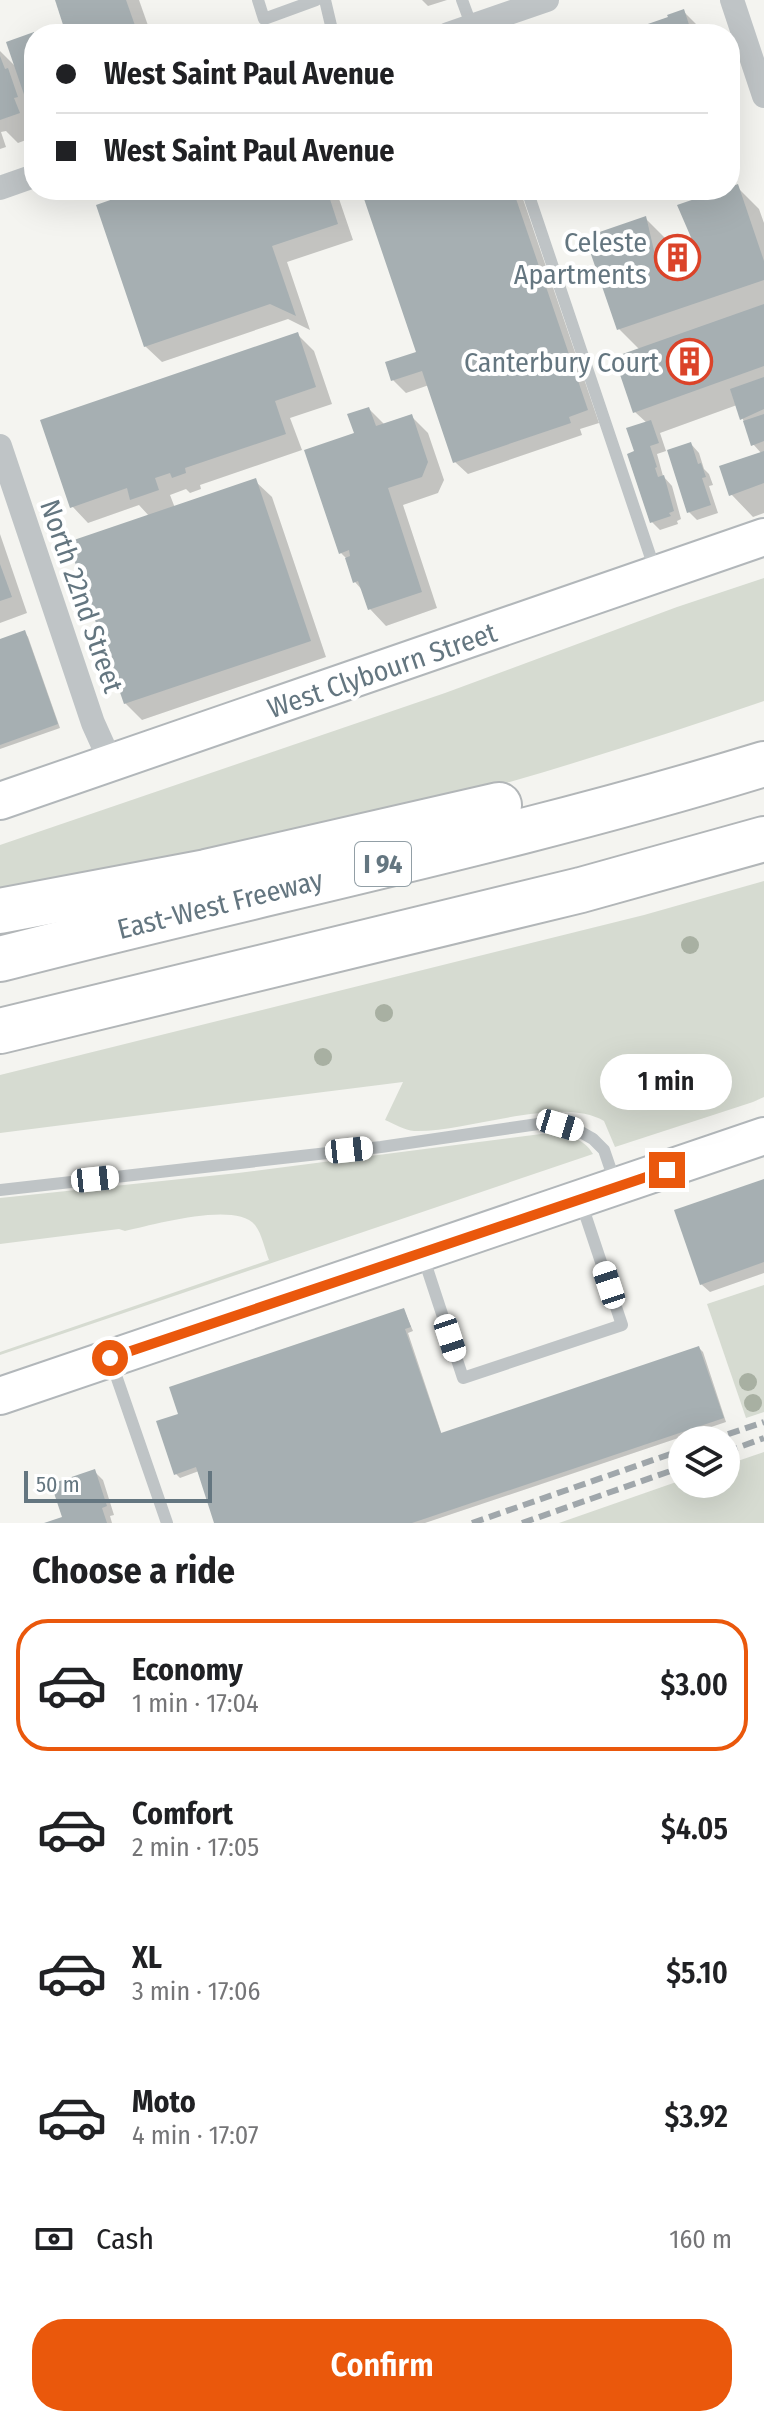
<!DOCTYPE html>
<meta charset="utf-8">
<style>
:root{--surface:#fff;--page:#f2f2f2;--text:#202124;--muted:#757577;--line:#e0e0e0;--accent:#ea580c}
body{margin:0;font-family:"Fira Sans Condensed",sans-serif;background:var(--page);color:var(--text);height:100vh;display:flex;flex-direction:column;font-size:30px;white-space:nowrap}
*{box-sizing:border-box;margin:0}
p{font-size:26px;color:var(--muted)}
.icon{flex:none;width:44px;height:44px;fill:none;stroke:currentColor;stroke-width:2;stroke-linecap:round;stroke-linejoin:round}
.map{position:relative;height:1523px;overflow:hidden}
.details{display:flex;flex-direction:column;background:var(--surface);flex:1}
.details>*{flex:none}
.hud{position:absolute;left:24px;top:24px;width:716px;height:176px;border-radius:32px;box-shadow:0 8px 32px #0002;display:grid;align-content:center;height:176px;padding:0 32px;background:var(--surface)}
.buttons{position:absolute;left:668px;top:1426px;display:grid;gap:16px}
.buttons a{display:grid;place-items:center;width:72px;height:72px;border-radius:50%;background:var(--surface);box-shadow:0 8px 32px #0002;font-size:40px}
.scale{position:absolute;left:24px;bottom:20px;width:188px;box-sizing:border-box;padding-left:8px;border:4px solid #647680;border-top:0;font-size:22px;line-height:28px;white-space:nowrap;color:#647680;-webkit-text-stroke:6px #fff;paint-order:stroke}
.end{position:absolute;width:36px;height:36px;margin:-18px;border:10px solid #ea580c;background:#fff;box-shadow:0 0 0 4px #fff}
.from{border-radius:50%}
.bubble{position:absolute;height:56px;border-radius:28px;background:var(--surface);box-shadow:0 8px 32px #0002;font-size:26px;font-weight:600;line-height:56px;text-align:center}
.car{position:absolute;width:24px;height:48px;margin:-24px -12px;border-radius:10px;box-shadow:0 0 6px 2px #0007;background:linear-gradient(#fff 24%,#345 0 40%,#fff 0 76%,#345 0 86%,#fff 0)}
.hud b{display:flex;align-items:center;gap:28px;height:76px;font-size:30px}
.hud b+b{border-top:2px solid var(--line)}
.hud i{width:20px;height:20px;background:var(--text)}
ul{padding:0;list-style:none}
li{display:flex;align-items:center;gap:24px;height:132px;margin:0 16px 12px;padding:0 16px;border:4px solid transparent;border-radius:32px}
li div{flex:1}
li b{display:block;font-size:30px}
li em{font-style:normal;font-weight:600}
li.on{border-color:var(--accent)}
li>.icon{width:72px;height:72px;stroke-width:1.5}
h2{padding:0 32px;font-size:36px;line-height:96px}
.pay{display:flex;align-items:center;gap:20px;height:88px;padding:0 32px;font-size:30px}
.pay p{margin-inline-start:auto}
.button{display:flex;gap:16px;margin-top:auto;padding:16px 32px}
.button a{flex:1;height:92px;border-radius:32px;background:var(--accent);color:#fff;font-size:32px;font-weight:600;line-height:92px;text-align:center}
.map>svg:first-child{display:block}
</style>
<div class="map">
<svg width="764" height="1523" viewBox="0 0 764 1523">
<rect width="100%" height="100%" fill="#f4f4f0"/>
<!-- green -->
<g fill="#d6dbd1">
<path d="M764,578V701C614,752 460,801 304,834C203,854 101,871 0,890V845L445,693L677,607Z"/>
<path d="M764,881V1097L753,1102L615,1147L604,1121C559,1095 466,1133 414,1131C405,1130 394,1124 385,1120L403,1082L0,1133V1075L644,915Z"/>
<path d="M549,1133C567,1135 584,1138 593,1154L0,1355V1352L269,1260C265,1250 262,1234 255,1225C235,1201 153,1225 125,1231L119,1229L0,1244V1198L238,1173Z"/>
<path d="M764,1285V1412L746,1418L707,1304Z"/>
<path d="M764,1452V1523H559L682,1480V1484H726V1465Z"/>
</g>
<!-- shadow -->
<g fill="#0003">
<path d="M57,0H139L151,34H68Z"/>
<path d="M422,0H447L428,6Z"/>
<path d="M684,12L706,34H621L671,18Z"/>
<path d="M34,35V137L18,143L6,131L1,132L6,147L0,149V51L17,68Z"/>
<path d="M737,187L759,209L764,223V513L753,517L731,494L762,454L753,444L737,405L660,433L666,451L657,454L663,476L672,486L681,519L677,521L678,524L660,530L651,521L636,453L647,423L635,412L640,350L619,329L645,218L667,240L671,252L696,243L727,190Z"/>
<path d="M146,190H336L353,240L287,262L310,330L288,319L162,362L145,346Z"/>
<path d="M363,190H520L599,423L580,429L582,435L468,474L455,462L429,385L406,393L393,380L418,353Z"/>
<path d="M297,334L314,351L332,404L290,418L302,450L200,485L201,489L190,493L186,489L170,495L175,508L255,481L272,497L326,657L142,720L125,703L150,517L139,505L88,523L72,506Z"/>
<path d="M369,409L385,425L411,416L428,433L444,480L438,493L403,505L437,608L386,626L370,609L363,591L355,582L347,559L341,553L357,434Z"/>
<path d="M691,444L699,453L704,469L709,474L713,485L709,486L718,513L697,520L689,512Z"/>
<path d="M0,534L27,613L0,623Z"/>
<path d="M25,633L28,637L60,728L0,749V641Z"/>
<path d="M764,1181V1273L710,1292L701,1284Z"/>
<path d="M404,1310L413,1331L408,1333L442,1435L699,1348L703,1352L726,1422L425,1523H217L199,1471L180,1478L176,1474L180,1415Z"/>
<path d="M94,1471L103,1480L114,1515L110,1516L112,1523H49L65,1518Z"/>
</g>
<!-- building -->
<g fill="#a6afb2">
<path d="M55,0H126L138,34H66Z"/>
<path d="M684,9L692,34H619L668,17L667,15Z"/>
<path d="M34,32V107L29,109L6,42Z"/>
<path d="M0,56L5,69L8,68L18,97L14,98L20,113L0,120Z"/>
<path d="M738,184L764,261V280L617,330L585,237L646,216L655,255L693,242L677,205L721,190H730V187Z"/>
<path d="M139,190H327L338,224L272,246L296,316L270,304L144,347L96,205Z"/>
<path d="M361,190H513L588,410L569,417L571,423L453,463L422,371L391,381L385,362L416,352Z"/>
<path d="M764,304V366L633,413L614,357Z"/>
<path d="M298,332L316,387L275,401L286,434L185,468L186,473L172,478L170,473L155,478L159,490L130,500L127,488L70,508L40,420Z"/>
<path d="M764,377V409L740,420L730,389Z"/>
<path d="M369,407L376,426L412,414L428,462L422,477L388,488L422,592L368,610L358,581L353,583L345,558L350,556L349,550L339,554L304,450L354,433L347,414Z"/>
<path d="M764,414V441L751,446L743,421Z"/>
<path d="M651,420L659,443L650,446L657,467L655,468L658,477L664,475L674,511L669,513L671,516L650,523L627,454L634,451L626,428Z"/>
<path d="M691,442L698,464L701,463L706,477L702,478L711,505L687,513L667,450Z"/>
<path d="M764,451V483L729,496L719,466Z"/>
<path d="M256,478L311,641L124,704L68,542Z"/>
<path d="M0,564L12,597L0,601Z"/>
<path d="M25,630L58,724L0,745V639Z"/>
<path d="M764,1179V1262L700,1285L674,1210Z"/>
<path d="M404,1308L411,1327L405,1329L441,1433L699,1346L724,1418L412,1523H214L196,1467L174,1475L156,1421L178,1414L169,1387Z"/>
<path d="M95,1469L107,1506L102,1508L107,1523H44L62,1517L51,1484Z"/>
</g>
<g fill="none" stroke-linecap="round" stroke-linejoin="round">
<defs>
<g id="secondary">
<path d="M0,801L764,537"/>
<path d="M0,1396L764,1136"/>
</g>
<g id="highway">
<path d="M0,911L206,872L499,805"/>
<path d="M0,959C254,893 513,841 764,764"/>
<path d="M0,1031L581,890L764,839"/>
</g>
</defs>
<!-- secondary casing -->
<use href="#secondary" stroke="#b2b7ba" stroke-width="40"/>
<!-- highway casing -->
<use href="#highway" stroke="#b2b6b8" stroke-width="48"/>
<!-- lane -->
<g stroke="#bfc4c6" stroke-width="12">
<path d="M258,0L264,19L316,0"/>
<path d="M325,0L333,34"/>
<path d="M462,0L472,27"/>
<path d="M527,190L655,570"/>
<path d="M0,1190L381,1147L545,1123L579,1131L593,1139L604,1150L616,1185"/>
<path d="M423,1256L463,1378L622,1325L581,1202"/>
<path d="M111,1361L167,1523"/>
</g>
<!-- street -->
<g stroke="#bfc4c6" stroke-width="24">
<path d="M732,0L764,96"/>
<path d="M448,34L547,0"/>
<path d="M0,188L34,176"/>
<path d="M0,446L93,723L111,763"/>
</g>
<!-- secondary -->
<use href="#secondary" stroke="#fff" stroke-width="36"/>
<!-- highway -->
<use href="#highway" stroke="#fff" stroke-width="44"/>
<!-- rail -->
<g stroke="#a0a7ab" stroke-width="6" stroke-dasharray="12 6" stroke-linecap="butt">
<path d="M711,1440L764,1422"/>
<path d="M726,1452L764,1438"/>
<path d="M472,1523L682,1450"/>
<path d="M522,1523L682,1467"/>
</g>
</g>
<!-- trees -->
<g fill="#a8b0a2">
<circle cx="690" cy="945" r="9"/>
<circle cx="384" cy="1013" r="9"/>
<circle cx="323" cy="1057" r="9"/>
<circle cx="748" cy="1382" r="9"/>
<circle cx="753" cy="1403" r="9"/>
</g>
<g fill="none" stroke-linecap="round" stroke-linejoin="round">
<!-- route -->
<path stroke="#ea580c" stroke-width="10" d="M110,1358L667,1170"/>
</g>
<!-- icons -->
<defs>
<symbol id="building-ring" viewBox="-11 -11 22 22"><circle r="9.5" fill="#fff" stroke="#db4329" stroke-width="1.5"/><path d="M-4-6H4V6H1V3H-1V6H-4ZM-2.5-4.3h1.7v1.8h-1.7ZM.8-4.3h1.7v1.8H.8ZM-2.5-1h1.7V.8h-1.7ZM.8-1h1.7V.8H.8Z" fill="#db4329"/></symbol>
</defs>
<g fill-rule="evenodd">
<use href="#building-ring" x="652" y="232" width="51" height="51"/>
<use href="#building-ring" x="664" y="336" width="51" height="51"/>
</g>
<g text-anchor="middle" stroke-width="8" stroke-linejoin="round" paint-order="stroke">
<!-- shield labels -->
<rect fill="#fff" stroke="#929fa6" stroke-width="2" x="355" y="842" width="56" height="44" rx="6"/>
<g font-size="26" font-weight="bold" fill="#647680">
<text x="383" y="873">I 94</text>
</g>
<!-- poi labels -->
<g font-size="28" fill="#647680" stroke="#fff" text-anchor="end">
<text x="647" y="252">Celeste<tspan x="647" dy="32">Apartments</tspan></text>
<text x="659" y="372">Canterbury Court</text>
</g>
<!-- street labels -->
<g font-size="28" fill="#647680" stroke="#fff">
<text transform="translate(82 596) rotate(71)" y="10">North 22nd Street</text>
<text transform="translate(382 670) rotate(-19)" y="10">West Clybourn Street</text>
<text transform="translate(220 904) rotate(-14)" y="10">East-West Freeway</text>
</g>
</g>
</svg>
<div class="buttons">
<a><svg class="icon" aria-label="layers" viewBox="0 0 24 24"><path d="M12 4l9 5-9 5-9-5zM3 14l9 5 9-5"/></svg></a>
</div>
<div class="scale">50 m</div>
<i class="end from" style="left:110px;top:1358px"></i>
<i class="end" style="left:667px;top:1170px"></i>
<div class="bubble" style="left:600px;top:1054px;width:132px">1 min</div>
<i class="car" style="left:560px;top:1125px;rotate:107deg"></i>
<i class="car" style="left:349px;top:1150px;rotate:84deg"></i>
<i class="car" style="left:95px;top:1179px;rotate:84deg"></i>
<i class="car" style="left:609px;top:1285px;rotate:342deg"></i>
<i class="car" style="left:450px;top:1338px;rotate:162deg"></i>
<div class="hud">
<b><i class="from"></i>West Saint Paul Avenue</b>
<b><i></i>West Saint Paul Avenue</b>
</div>
</div>
<section class="details">
<h2>Choose a ride</h2>
<ul>
<li class="on"><svg class="icon" aria-label="car" viewBox="0 0 24 24"><path d="M5 17H2v-5l4-1 3-4h7l3 4 3 1v5h-3M9 17h6M6 11h13"/><circle cx="7" cy="17" r="2"/><circle cx="17" cy="17" r="2"/></svg><div><b>Economy</b><p>1 min · 17:04</p></div><em>$3.00</em></li>
<li><svg class="icon" aria-label="car" viewBox="0 0 24 24"><path d="M5 17H2v-5l4-1 3-4h7l3 4 3 1v5h-3M9 17h6M6 11h13"/><circle cx="7" cy="17" r="2"/><circle cx="17" cy="17" r="2"/></svg><div><b>Comfort</b><p>2 min · 17:05</p></div><em>$4.05</em></li>
<li><svg class="icon" aria-label="car" viewBox="0 0 24 24"><path d="M5 17H2v-5l4-1 3-4h7l3 4 3 1v5h-3M9 17h6M6 11h13"/><circle cx="7" cy="17" r="2"/><circle cx="17" cy="17" r="2"/></svg><div><b>XL</b><p>3 min · 17:06</p></div><em>$5.10</em></li>
<li><svg class="icon" aria-label="car" viewBox="0 0 24 24"><path d="M5 17H2v-5l4-1 3-4h7l3 4 3 1v5h-3M9 17h6M6 11h13"/><circle cx="7" cy="17" r="2"/><circle cx="17" cy="17" r="2"/></svg><div><b>Moto</b><p>4 min · 17:07</p></div><em>$3.92</em></li>
</ul>
<div class="pay"><svg class="icon" aria-label="cash" viewBox="0 0 24 24"><path d="M3 7h18v10H3z"/><circle cx="12" cy="12" r="2"/></svg>Cash<p>160 m</p></div>
<div class="button"><a>Confirm</a></div>
</section>
